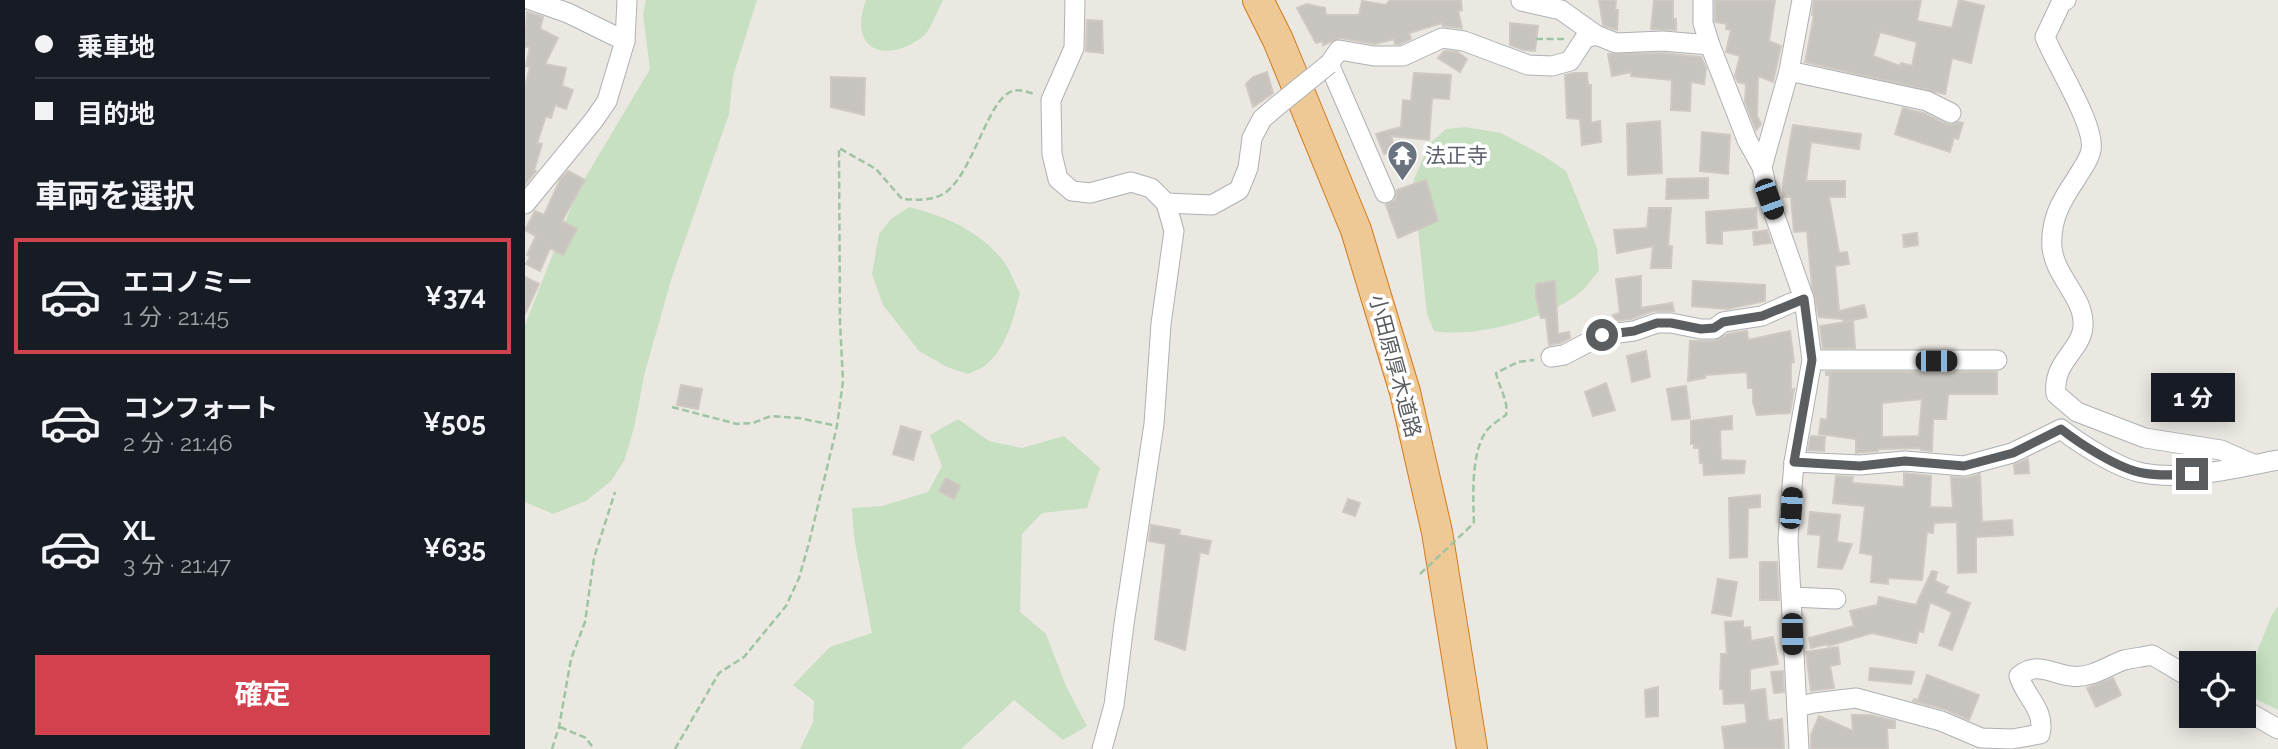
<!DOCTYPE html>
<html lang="ja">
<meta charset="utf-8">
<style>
:root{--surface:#171b24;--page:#242831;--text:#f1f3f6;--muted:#9ea1a6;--line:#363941;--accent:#d3414e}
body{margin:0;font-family:Raleway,"Noto Sans JP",sans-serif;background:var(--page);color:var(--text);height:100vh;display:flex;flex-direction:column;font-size:26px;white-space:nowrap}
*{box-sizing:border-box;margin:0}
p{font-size:23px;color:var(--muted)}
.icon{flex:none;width:38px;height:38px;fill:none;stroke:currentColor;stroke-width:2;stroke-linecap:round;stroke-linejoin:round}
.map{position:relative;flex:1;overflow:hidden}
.side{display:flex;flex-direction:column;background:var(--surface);width:525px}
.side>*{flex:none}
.top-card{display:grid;align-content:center;height:154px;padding:0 35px;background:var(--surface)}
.fabs{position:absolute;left:1654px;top:651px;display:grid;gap:14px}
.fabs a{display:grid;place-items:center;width:77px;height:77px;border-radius:0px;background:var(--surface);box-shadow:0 4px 18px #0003;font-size:35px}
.end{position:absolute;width:32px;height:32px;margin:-16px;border:9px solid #5a5e61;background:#fff;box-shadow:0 0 0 4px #fff}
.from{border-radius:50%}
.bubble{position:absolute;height:49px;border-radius:0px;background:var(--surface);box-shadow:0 4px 18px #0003;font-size:23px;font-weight:700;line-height:49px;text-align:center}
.car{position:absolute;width:21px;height:42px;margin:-21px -10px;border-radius:9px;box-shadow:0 0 5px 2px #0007;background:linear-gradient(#222 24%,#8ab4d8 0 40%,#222 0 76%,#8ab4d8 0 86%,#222 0)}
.top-card b{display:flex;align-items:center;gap:24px;height:66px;font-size:26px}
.top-card b+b{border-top:2px solid var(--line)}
.top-card i{width:18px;height:18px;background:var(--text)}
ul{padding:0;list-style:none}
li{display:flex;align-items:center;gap:21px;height:116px;margin:0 14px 10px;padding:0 21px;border:4px solid transparent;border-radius:0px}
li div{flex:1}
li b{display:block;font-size:26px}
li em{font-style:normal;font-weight:700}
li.on{border-color:var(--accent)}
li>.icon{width:63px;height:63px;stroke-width:1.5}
h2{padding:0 35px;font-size:32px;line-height:84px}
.action{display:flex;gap:14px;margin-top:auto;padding:14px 35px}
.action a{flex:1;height:80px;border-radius:0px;background:var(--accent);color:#fff;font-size:28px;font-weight:700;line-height:80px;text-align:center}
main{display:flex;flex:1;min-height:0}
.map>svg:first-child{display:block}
</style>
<main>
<section class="side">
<div class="top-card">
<b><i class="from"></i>乗車地</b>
<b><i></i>目的地</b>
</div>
<h2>車両を選択</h2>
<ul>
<li class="on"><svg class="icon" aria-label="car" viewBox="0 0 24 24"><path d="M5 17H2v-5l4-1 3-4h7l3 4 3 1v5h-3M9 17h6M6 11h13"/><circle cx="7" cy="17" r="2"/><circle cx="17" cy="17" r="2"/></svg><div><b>エコノミー</b><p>1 分 · 21:45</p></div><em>¥374</em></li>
<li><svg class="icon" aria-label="car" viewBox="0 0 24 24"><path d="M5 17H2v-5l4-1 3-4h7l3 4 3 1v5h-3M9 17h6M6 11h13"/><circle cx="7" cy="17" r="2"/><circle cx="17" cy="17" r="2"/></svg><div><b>コンフォート</b><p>2 分 · 21:46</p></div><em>¥505</em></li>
<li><svg class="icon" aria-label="car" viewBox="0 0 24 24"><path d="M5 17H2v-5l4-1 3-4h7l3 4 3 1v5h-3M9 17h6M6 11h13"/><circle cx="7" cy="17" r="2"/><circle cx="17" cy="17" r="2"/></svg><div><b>XL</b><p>3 分 · 21:47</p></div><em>¥635</em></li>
</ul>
<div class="action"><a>確定</a></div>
</section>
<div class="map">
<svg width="1753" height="749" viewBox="0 0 1753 749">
<rect width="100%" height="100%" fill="#ebe8e2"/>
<!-- green -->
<g fill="#c7e0c1">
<path d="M121,0H232L208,76L204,114L146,280L120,372L109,428L99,461L86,481L61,501L28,514L0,502V325L53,190L125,69L118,15Z"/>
<path d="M341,0H418C412,11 406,31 396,38C358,65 323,48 341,0Z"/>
<path d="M940,127L976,133L1019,156L1041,171L1072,248L1074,271C1067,278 1061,289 1052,295C1018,320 950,338 909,331L902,314L888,182L904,144L921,129Z"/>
<path d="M384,207C420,216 451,229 476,258C484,267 489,282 495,293C489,316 482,346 463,363C458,368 450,371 443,374L422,367L394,351L358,305L347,274L354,234L366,219Z"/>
<path d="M433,419L464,441L497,448L539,436L575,468L562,508L517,513L497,534L495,612L521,634L541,686L562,726L538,740L489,700L436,749H275L288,722L289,701L268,685L305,647L347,633L329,537L327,508L357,506L403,492L417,466L405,435Z"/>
<path d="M1753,606V710L1719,693L1718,686L1747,615Z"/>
</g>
<!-- building -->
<g fill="#c7c3bf" stroke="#cfc9c1" stroke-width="2" fill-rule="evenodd">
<path d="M865,0H936L937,10L933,11L937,28L918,26L917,23L884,33L886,39L875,44H870L869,39L850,44L815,38L798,45V41L791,43L772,8L782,4L800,8L801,15H834L837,1L861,5Z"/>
<path d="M1074,0H1091L1090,10H1093L1092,30L1078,25Z"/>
<path d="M1129,0H1148V19H1151V30L1126,29Z"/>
<path d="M1190,0H1250L1244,41L1256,46L1248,82L1233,76L1232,116L1236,124L1231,130L1220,102L1221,84L1213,82L1210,76L1215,56L1201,52L1206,30L1201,29L1202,24L1190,22Z"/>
<path d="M1289,0H1396L1392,21L1427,28L1434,0L1459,6L1446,63L1427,58L1420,94L1280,62L1289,16L1287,15ZM1355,32L1392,42L1387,66L1376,63L1375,66L1348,56Z"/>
<path d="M2,12L18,17L15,29L33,38L20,64L41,68L37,86L48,90L41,109L30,105L26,118L21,116L12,143L17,144L9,170L11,171L0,185V88L5,67L1,66L5,46L0,47Z"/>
<path d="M562,20L577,21L578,53L561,51Z"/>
<path d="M985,23L1013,26L1010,51L999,50L985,45Z"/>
<path d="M919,51L932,52L942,59L935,72L913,58Z"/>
<path d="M1138,53L1176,57L1181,68L1179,84L1166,82L1165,111L1146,110L1147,80L1106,76V72L1087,76L1083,54Z"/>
<path d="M742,72L748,93L728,107L721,84L728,77Z"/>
<path d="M889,73L926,75L924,99L907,98L904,140L866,136L871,151L859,154L851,134L876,127L878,100L886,101Z"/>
<path d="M1049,73H1062L1063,85H1066V123L1075,121L1076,142L1057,145L1055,119L1042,118L1040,75Z"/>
<path d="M306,77L340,78L339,115L306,107Z"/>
<path d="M1378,108L1401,114L1421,124L1427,125L1434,122L1438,123L1433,139L1429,137L1425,152L1370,134Z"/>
<path d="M1135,121L1137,173L1103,175L1102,124Z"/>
<path d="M1268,125L1336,134L1334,149L1286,142L1281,181H1320V197H1304L1314,253L1322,252L1324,264L1310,266L1314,311L1339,305L1342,317L1319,322L1318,319L1294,317L1287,286L1282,231L1269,232L1266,197H1258V183Z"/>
<path d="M1177,132L1205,135L1203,174L1175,171Z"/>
<path d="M43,171L60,180L37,221L52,229L38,255L25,248L15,271L1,264L5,257L2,255L11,236L0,230L10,211L19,215L35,180Z"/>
<path d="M1183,178V198L1141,199L1142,179Z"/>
<path d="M901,180L913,221L873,238L861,205L870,200L872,190Z"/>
<path d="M1124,208H1146L1143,246H1147L1146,268H1126L1128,246L1092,253L1089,230L1122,228Z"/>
<path d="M1231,208L1232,228L1197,231V244L1182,243L1181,212Z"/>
<path d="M1242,230L1246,243L1229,245L1228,232Z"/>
<path d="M1392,233L1393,245L1379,247L1378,235Z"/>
<path d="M1116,276V308L1147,303L1149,311H1128L1106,319L1090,321L1088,315L1095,313L1091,279Z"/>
<path d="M0,277L14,284L0,314Z"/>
<path d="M1030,281L1033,334L1044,332L1045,338L1035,343L1024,345L1021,318H1016L1011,298V284Z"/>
<path d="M1168,281L1240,285V301L1202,309L1167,306Z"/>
<path d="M1328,321L1330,348H1298L1295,326Z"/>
<path d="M1222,331L1223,340L1265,331L1269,362L1266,363V390L1269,389L1265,413L1232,415L1228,402V388H1223L1222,372L1180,375V378L1163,381L1165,341H1190L1203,334Z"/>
<path d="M1121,351L1125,377L1107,382L1102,356Z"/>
<path d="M1301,372H1472V394H1423L1421,419H1408L1407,451L1396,450V448L1353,449V451L1331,453V439L1294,434L1296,419L1302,420L1305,375H1301ZM1397,399L1394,436L1357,437V403Z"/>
<path d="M1081,383L1090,410L1068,416L1060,392Z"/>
<path d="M156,385L177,389L173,409L152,405Z"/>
<path d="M1161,386L1165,418L1147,420L1142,389Z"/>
<path d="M1207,416V429L1195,430L1196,460L1220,461L1219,473L1179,475L1178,463H1175L1174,448H1169V444H1166V421Z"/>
<path d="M376,426L396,432L388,460L368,454Z"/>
<path d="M1286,436L1300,437L1299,451L1283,450Z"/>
<path d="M1503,459L1504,473L1490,474L1489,465Z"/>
<path d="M1379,473L1406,476L1405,507L1428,508L1426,477L1442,478L1455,474L1457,522L1487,520L1488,535L1451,537V572L1433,573L1432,522L1409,523L1408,533L1402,532L1397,580L1363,578V584L1346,582L1348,555L1335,553L1340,506L1308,503L1311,476L1328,477L1327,483L1379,487Z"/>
<path d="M421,478L435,486L429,499L414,491Z"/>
<path d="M1235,495V507L1223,508L1222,557L1205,558L1204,498Z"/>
<path d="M823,499L835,503L830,516L818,512Z"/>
<path d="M1285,512L1315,515L1312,542L1327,544L1317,569L1293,567L1296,535L1283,534Z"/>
<path d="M626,525L655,530L654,535L686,541L683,554L675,552L660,650L630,639L641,544L624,541Z"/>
<path d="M1235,562H1252L1254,600H1235Z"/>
<path d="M1407,571L1412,572L1410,581L1423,587L1420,593L1445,603L1427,650L1414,645L1427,612L1405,602L1398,632L1394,631L1391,643L1347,633L1303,646V644L1286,648L1284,638L1329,626L1325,611L1352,605L1354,597L1391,605Z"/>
<path d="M1193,579L1212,582L1206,616L1187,613Z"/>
<path d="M1218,621V628L1225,627L1226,641L1248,637L1253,664L1225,669V691L1240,689L1243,721L1257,719L1259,749H1200L1197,727L1222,723L1220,703L1199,704L1198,689H1195L1196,654H1202L1200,622Z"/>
<path d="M1313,647L1315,664L1305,666L1309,688L1286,691L1281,652Z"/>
<path d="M1345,668L1389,672L1386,684L1344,680Z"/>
<path d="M1258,671L1259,692L1249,693L1246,672Z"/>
<path d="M1402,675L1454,695L1444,720L1419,709L1388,701L1389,699L1393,700Z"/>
<path d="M1588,678L1596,695L1571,707L1562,688Z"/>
<path d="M1133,687V716L1121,717L1120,690Z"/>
<path d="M1327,715H1345L1370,721V728H1362L1363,749H1286V735L1294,716L1328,731Z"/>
</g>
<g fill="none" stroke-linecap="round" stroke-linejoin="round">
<defs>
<g id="minor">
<path d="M6,0L43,13L100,41"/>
<path d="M550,0L549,48L526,100L527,154L533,179L547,191L565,193L606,182L626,188L641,203L649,231L636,324L629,424L599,624L589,705L577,749"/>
<path d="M1178,0V23L1185,45L1222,140L1237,167"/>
<path d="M1541,0L1536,3L1520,37C1530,63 1571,126 1566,150C1564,161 1556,170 1551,179C1536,201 1525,220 1527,248C1530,277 1560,298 1558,326C1557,350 1527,362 1531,394L1552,412L1620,438L1696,450L1728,464"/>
<path d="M996,1L1036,10L1071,35"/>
<path d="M1264,71L1402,101L1426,113"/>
<path d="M860,193L804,64L814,50L849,56H878L917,38L939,41L1003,65L1027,66L1045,61L1060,38L1071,35L1091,43L1138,41L1185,45"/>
<path d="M641,203L687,205L714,190L723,168L727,138L737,119L752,106"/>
<path d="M0,204L69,120L82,101L100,41L102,0"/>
<path d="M1026,357L1039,355L1077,335L1109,331L1132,323H1146L1176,329H1189L1198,322L1237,316L1266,303L1279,299"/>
<path d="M1287,360H1472"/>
<path d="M1269,462L1335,465L1380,461L1439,466L1487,453L1536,429C1555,444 1594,469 1618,473C1662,481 1709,468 1753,460"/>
<path d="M1267,597L1311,599"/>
<path d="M1272,707L1289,703L1331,698L1416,721L1456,738L1487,739L1515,734C1521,710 1500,697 1494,676C1511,661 1527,674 1546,676C1566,679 1582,666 1599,660C1608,658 1618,657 1627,655L1666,678"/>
<path d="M1718,709L1753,729"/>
<path d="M1274,749L1263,539L1269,462L1287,360L1279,299L1244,199L1237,167L1264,71L1277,0"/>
</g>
<path id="highway" d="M733,0L753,40L831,230L880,392L912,532L947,749"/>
</defs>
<!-- minor casing -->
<use href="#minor" stroke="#aeb0b3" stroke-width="21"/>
<!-- highway casing -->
<use href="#highway" stroke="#d27a1b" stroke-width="32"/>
<!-- path -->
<g stroke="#9ec5a3" stroke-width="2.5" stroke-dasharray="7 3.5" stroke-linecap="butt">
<path d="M1011,39H1040"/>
<path d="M147,407L212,424L228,423L246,416L274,418L312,426"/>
<path d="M949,523C948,498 946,455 960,433C964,426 974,420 981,415C984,402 974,387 971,373L993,362L1009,360"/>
<path d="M35,727L61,738L69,749"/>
<path d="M27,749L34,727L46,659L60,622L69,558L90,492"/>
<path d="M150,749L194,673L219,657L261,606L274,578L284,543L312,426L318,381L315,322L314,148L351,169L377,199C391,200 407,201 420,193C449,172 463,97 488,91C495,89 503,92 509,94"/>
</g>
<!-- minor -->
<use href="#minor" stroke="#fff" stroke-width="19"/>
<!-- highway -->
<use href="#highway" stroke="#efc995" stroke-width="30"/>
<defs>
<path id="minor-bridge" d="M752,106L804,64"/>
</defs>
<!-- minor-bridge casing -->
<use href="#minor-bridge" stroke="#aeb0b3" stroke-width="21" stroke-linecap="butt"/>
<!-- path-bridge -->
<path stroke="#9ec5a3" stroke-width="2.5" stroke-dasharray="7 3.5" stroke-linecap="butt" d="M895,574L949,523"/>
<!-- minor-bridge -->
<use href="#minor-bridge" stroke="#fff" stroke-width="19"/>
</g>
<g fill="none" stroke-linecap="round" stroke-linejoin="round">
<!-- route -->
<path stroke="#5a5e61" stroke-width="9" d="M1077,335L1109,331L1132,323H1146L1176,329L1189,328L1198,322L1237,316L1279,299L1287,360L1269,462L1335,466L1380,461L1439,466L1488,453L1536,429C1555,444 1594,469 1618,473C1634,476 1650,475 1667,474"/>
</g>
<!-- icons -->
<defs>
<symbol id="temple-pin" viewBox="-11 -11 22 30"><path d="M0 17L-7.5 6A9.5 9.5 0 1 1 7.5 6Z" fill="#6b7280" stroke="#fff"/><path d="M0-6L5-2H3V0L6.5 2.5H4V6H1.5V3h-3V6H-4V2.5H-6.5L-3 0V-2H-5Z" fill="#fff"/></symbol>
</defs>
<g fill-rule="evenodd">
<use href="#temple-pin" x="860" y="138" width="35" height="47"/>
</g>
<g text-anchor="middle" stroke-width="7" stroke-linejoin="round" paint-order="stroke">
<!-- worship labels -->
<g font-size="21" fill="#5b616d" stroke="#fff" text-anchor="start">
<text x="900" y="163">法正寺</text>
</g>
<!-- street labels -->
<g font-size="21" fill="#5a5e61" stroke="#fff">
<text transform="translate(870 366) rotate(75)" y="7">小田原厚木道路</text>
</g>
</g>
</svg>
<div class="fabs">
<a><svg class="icon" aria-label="locate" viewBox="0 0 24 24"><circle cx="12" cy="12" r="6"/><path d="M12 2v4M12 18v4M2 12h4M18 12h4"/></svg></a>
</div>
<i class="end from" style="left:1077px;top:335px"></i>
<i class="end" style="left:1667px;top:474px"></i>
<div class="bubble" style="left:1626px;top:373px;width:84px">1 分</div>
<i class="car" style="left:1244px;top:199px;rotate:160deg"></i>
<i class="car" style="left:1411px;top:361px;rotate:90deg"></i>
<i class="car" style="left:1266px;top:508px;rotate:4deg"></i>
<i class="car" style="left:1267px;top:634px;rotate:179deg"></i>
</div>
</main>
